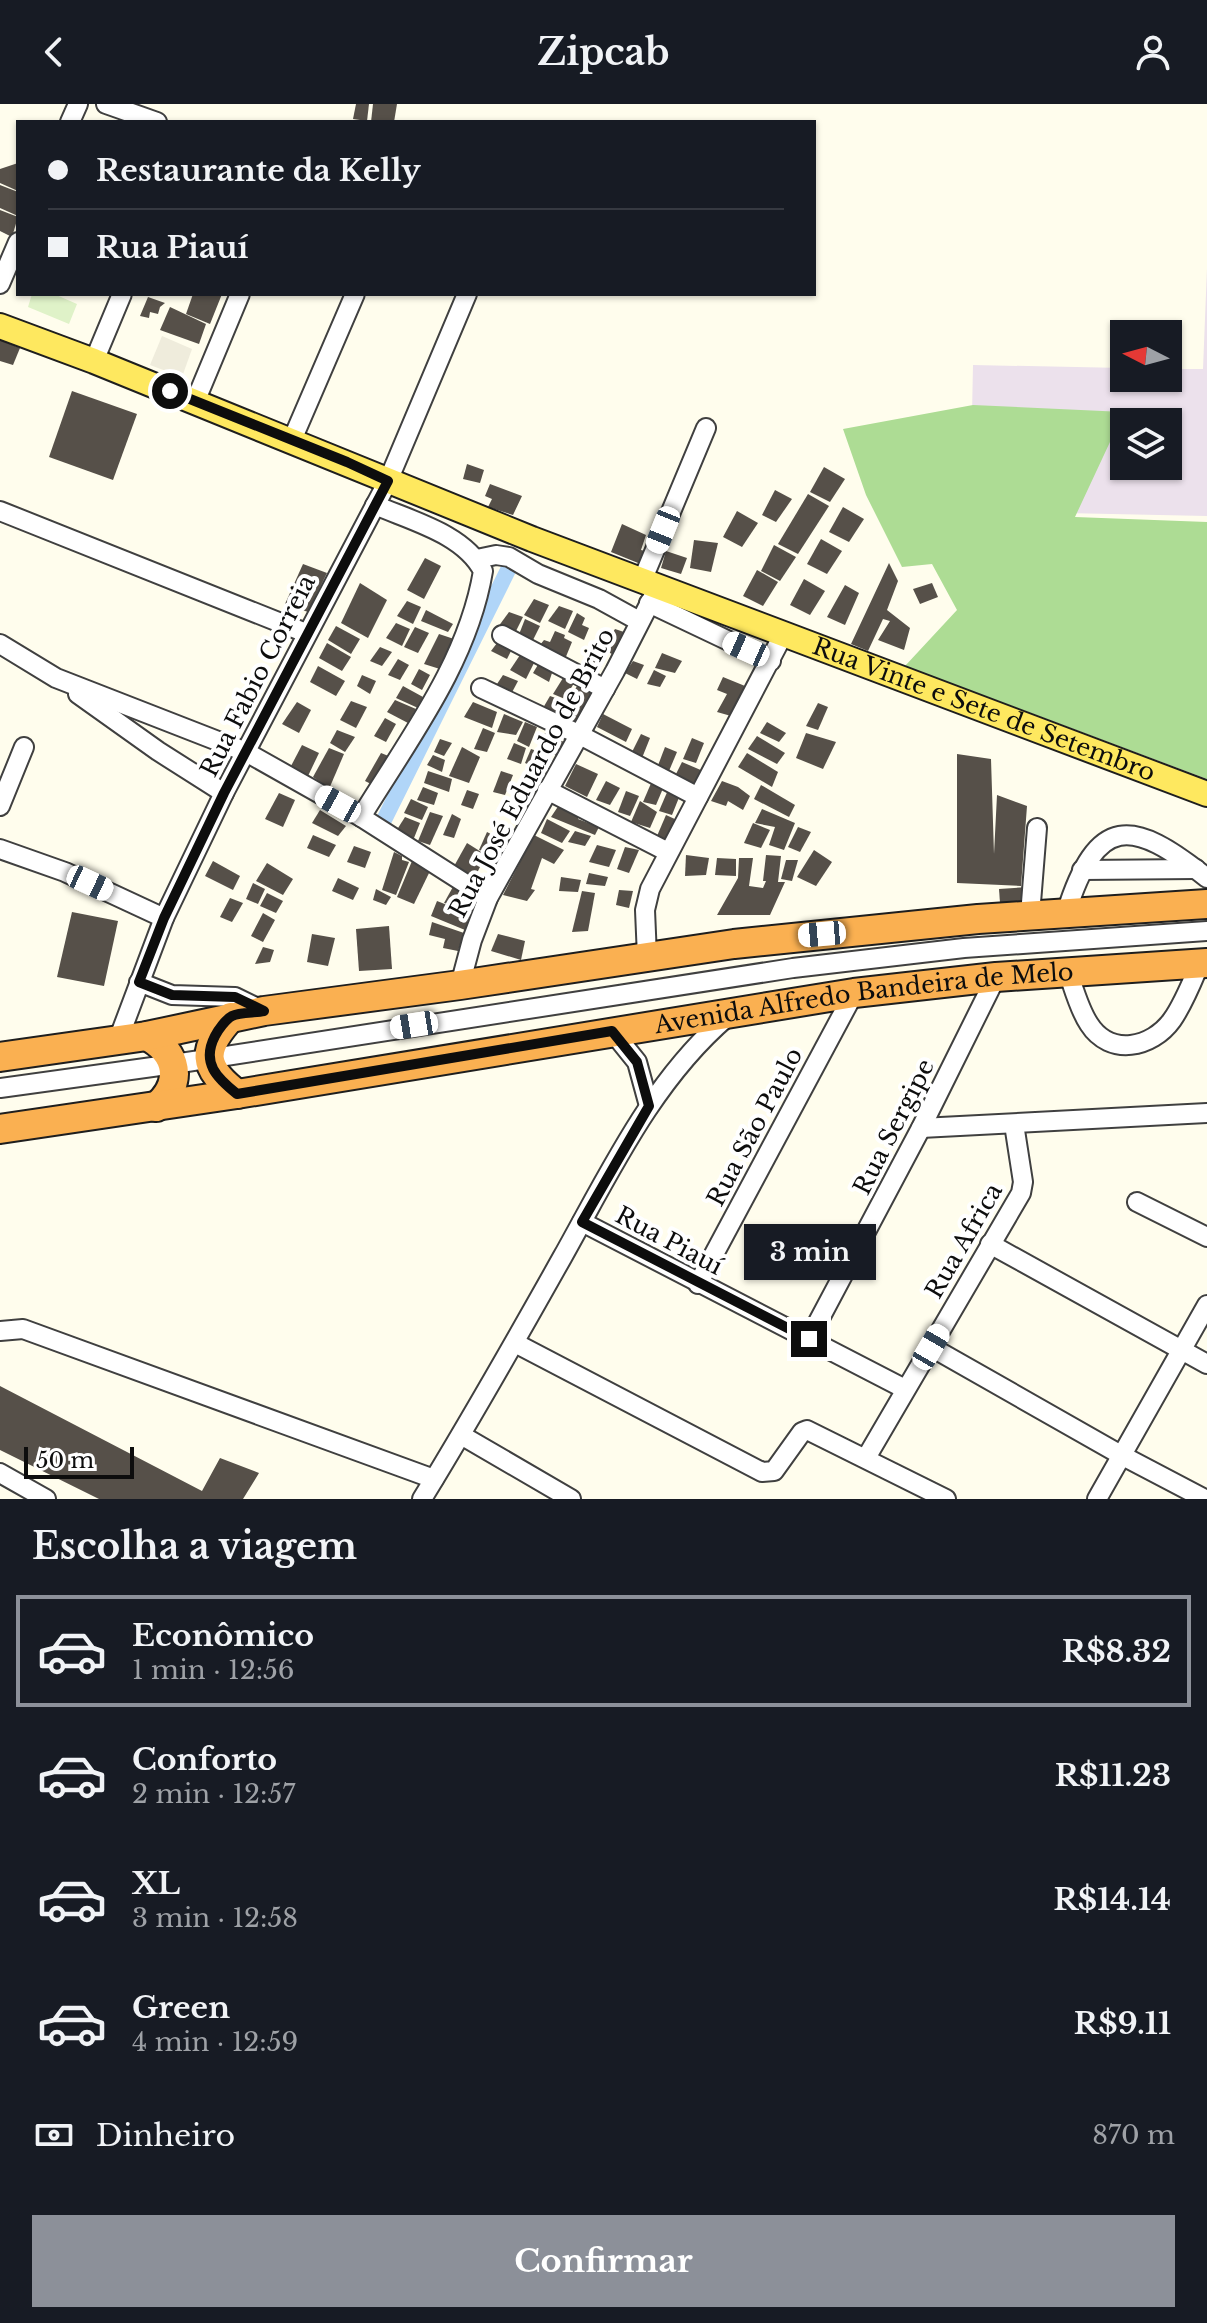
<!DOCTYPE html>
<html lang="pt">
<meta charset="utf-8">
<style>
:root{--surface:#171b24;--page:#20242c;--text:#f1f3f6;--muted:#9ea1a6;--line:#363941;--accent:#8c9099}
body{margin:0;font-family:"Libre Baskerville",serif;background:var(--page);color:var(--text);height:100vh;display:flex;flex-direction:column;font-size:30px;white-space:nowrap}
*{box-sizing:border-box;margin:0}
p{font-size:26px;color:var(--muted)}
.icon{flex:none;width:44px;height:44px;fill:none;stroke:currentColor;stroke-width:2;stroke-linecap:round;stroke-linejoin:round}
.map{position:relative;height:1395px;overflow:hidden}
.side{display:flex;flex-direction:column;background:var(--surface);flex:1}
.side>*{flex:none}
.banner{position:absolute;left:16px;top:16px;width:800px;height:176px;border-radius:0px;box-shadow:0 2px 6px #0004;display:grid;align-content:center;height:176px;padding:0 32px;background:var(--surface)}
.needle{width:52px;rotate:276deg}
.tools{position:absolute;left:1110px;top:216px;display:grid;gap:16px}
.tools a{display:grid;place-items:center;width:72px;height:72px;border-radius:0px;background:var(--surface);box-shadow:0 2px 6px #0004;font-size:40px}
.scale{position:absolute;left:24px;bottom:20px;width:110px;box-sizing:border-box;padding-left:8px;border:4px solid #0d0d0d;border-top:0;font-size:22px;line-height:28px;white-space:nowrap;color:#0d0d0d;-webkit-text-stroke:6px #fff;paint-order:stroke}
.end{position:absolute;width:36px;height:36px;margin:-18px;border:10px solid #0d0d0d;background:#fff;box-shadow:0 0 0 4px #fff}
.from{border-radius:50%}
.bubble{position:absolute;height:56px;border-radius:0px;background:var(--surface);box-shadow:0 2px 6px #0004;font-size:26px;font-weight:800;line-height:56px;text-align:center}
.car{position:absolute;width:24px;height:48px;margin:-24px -12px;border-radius:10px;box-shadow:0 0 6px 2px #0007;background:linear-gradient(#fff 24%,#345 0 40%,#fff 0 76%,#345 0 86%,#fff 0)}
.banner b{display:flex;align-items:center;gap:28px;height:76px;font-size:30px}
.banner b+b{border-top:2px solid var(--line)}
.banner i{width:20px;height:20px;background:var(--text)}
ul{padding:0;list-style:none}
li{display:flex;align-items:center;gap:24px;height:112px;margin:0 16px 12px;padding:0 16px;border:4px solid transparent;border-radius:0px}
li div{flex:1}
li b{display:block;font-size:30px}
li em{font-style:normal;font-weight:800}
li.on{border-color:var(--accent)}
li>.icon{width:72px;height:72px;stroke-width:1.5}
h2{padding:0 32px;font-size:36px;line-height:96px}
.pay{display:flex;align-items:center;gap:20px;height:88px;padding:0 32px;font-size:30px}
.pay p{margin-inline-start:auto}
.action{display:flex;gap:16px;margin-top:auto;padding:16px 32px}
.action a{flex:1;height:92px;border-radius:0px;background:var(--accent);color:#fff;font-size:32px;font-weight:800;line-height:92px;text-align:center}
header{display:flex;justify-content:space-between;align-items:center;height:104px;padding:0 32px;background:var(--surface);font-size:36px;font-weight:800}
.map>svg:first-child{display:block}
</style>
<header><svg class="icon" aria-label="back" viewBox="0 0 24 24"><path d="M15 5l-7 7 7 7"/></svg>Zipcab<svg class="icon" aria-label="person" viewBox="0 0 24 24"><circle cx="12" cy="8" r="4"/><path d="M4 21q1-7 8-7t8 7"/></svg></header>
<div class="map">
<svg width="1207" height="1395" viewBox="0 0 1207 1395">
<rect width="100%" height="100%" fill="#fffded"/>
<!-- industrial -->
<path fill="#ece1ec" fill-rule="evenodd" d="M1207,164V412L970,407L973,261L1124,264V274H1168V265H1203ZM1124,318H1168V362H1124Z"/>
<!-- forest -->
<path fill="#addc94" d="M973,301L1124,308L1075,413L1207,418V675L905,562L957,506L932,460L902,463L866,391L843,325Z"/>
<!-- pitch -->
<path fill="#dff2c8" d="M32,190H54L77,200L69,220L28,203Z"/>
<!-- plaza -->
<path fill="#efecdc" d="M162,232L192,245L182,273L150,261Z"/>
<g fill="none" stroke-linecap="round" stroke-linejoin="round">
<!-- canal -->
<path stroke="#b0d5f8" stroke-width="16" d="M381,722L509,464"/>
</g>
<!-- building -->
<g fill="#565049">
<path d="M356,0H369L367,17L353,15Z"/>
<path d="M373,0H397L394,18H371Z"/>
<path d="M18,59V87L0,79V65Z"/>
<path d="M0,81L18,88V112L0,104Z"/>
<path d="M0,106L18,113L12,133L0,127Z"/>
<path d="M193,190H222L210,220L186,210Z"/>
<path d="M148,193L165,199L160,203L158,210L150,208L149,214L140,212Z"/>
<path d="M170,203L206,220L199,240L160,226Z"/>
<path d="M0,236L20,244L13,261L0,257Z"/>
<path d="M72,287L137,310L113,376L49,353Z"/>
<path d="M467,360L484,366L480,379L463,375Z"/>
<path d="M824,363L845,375L830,398L810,388Z"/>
<path d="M490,380L522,392L513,411L488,403L492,395L485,392Z"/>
<path d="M775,386L792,395L776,418L762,411Z"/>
<path d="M808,390L829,402L798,450L778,440Z"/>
<path d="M843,403L864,415L849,438L829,428Z"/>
<path d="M737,407L758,419L742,443L723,433Z"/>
<path d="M622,420L646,431L641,446L649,448L643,461L611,448Z"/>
<path d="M821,435L842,447L827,470L807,460Z"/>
<path d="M694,436L718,439L711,468L690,464Z"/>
<path d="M774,441L796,453L780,477L761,467Z"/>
<path d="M666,447L687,454L681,470L661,464Z"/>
<path d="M425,454L441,462L424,495L407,486Z"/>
<path d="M889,459L898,477L887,506L910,524L904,546L878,536L890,517L883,515L868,547L851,540Z"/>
<path d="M303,460L327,469L308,508L285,500Z"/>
<path d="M757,466L778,478L763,502L743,492Z"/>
<path d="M804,475L825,487L810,511L790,501Z"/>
<path d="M360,479L387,496L368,534L341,519Z"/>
<path d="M932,479L938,493L920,500L913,485Z"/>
<path d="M845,481L859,489L845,521L827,513Z"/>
<path d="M534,495L549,501L540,519L524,511Z"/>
<path d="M407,497L421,503L413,520L397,512Z"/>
<path d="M559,502L573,507L565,525L548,517Z"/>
<path d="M426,506L453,520L448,528L421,517Z"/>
<path d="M509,508L523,513L514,531L498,523Z"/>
<path d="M577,509L585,514L582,521L589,524L584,536L568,528Z"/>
<path d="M525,515L540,522L531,540L518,533Z"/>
<path d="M396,519L410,525L402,542L386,534Z"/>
<path d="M336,522L360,535L351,550L328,536Z"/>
<path d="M415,523L429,529L418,549L404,543Z"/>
<path d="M615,525L627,529L616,552L602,545Z"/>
<path d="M555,527L565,531L564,534L572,538L565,555L540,541L544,536L550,538Z"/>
<path d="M439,530L457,536L443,566L424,560Z"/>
<path d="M500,535L514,541L507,555L491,547Z"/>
<path d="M327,539L351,553L342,567L319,554Z"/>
<path d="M380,543L392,548L382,562L370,557Z"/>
<path d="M662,549L682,557L675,569L655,564Z"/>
<path d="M596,550L606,554L597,570L586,566Z"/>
<path d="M520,551L535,557L526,575L510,566Z"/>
<path d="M398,555L409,561L400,576L388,571Z"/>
<path d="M633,557L644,561L637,575L625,569Z"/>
<path d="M539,559L553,566L549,578L533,569Z"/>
<path d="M318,562L345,577L336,592L310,578Z"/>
<path d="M419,565L430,571L422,586L411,580Z"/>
<path d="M654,566L666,572L660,583L647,580Z"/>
<path d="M362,571L376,577L370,590L357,582Z"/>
<path d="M503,571L518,577L509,594L493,586Z"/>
<path d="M723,573L745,582L731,612L717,608L727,590L717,586Z"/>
<path d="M563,574L574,579L565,595L553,590Z"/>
<path d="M403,582L423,593L418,604L396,594Z"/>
<path d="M577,582L592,590L576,619L560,611Z"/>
<path d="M550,592L564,597L557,610L543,604Z"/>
<path d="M395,596L416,605L408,619L387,608Z"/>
<path d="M351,597L367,603L356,624L340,616Z"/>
<path d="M297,598L311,606L299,629L282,620Z"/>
<path d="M473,598L497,608L492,624L464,613Z"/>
<path d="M818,599L828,603L818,626L806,622Z"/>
<path d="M504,610L523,618L516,631L497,628Z"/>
<path d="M603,610L632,625L626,638L597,623Z"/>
<path d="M385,614L396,620L386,638L374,632Z"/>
<path d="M525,618L537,623L529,643L517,637Z"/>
<path d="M767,618L786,629L779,638L760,629Z"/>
<path d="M483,624L495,629L487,648L474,645Z"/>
<path d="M337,626L355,633L345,648L330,639Z"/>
<path d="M545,629L564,638L557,652L545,647L547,642L545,647L539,645Z"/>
<path d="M806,629L836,638L823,665L796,654Z"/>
<path d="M641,630L650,634L642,654L631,650Z"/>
<path d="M757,632L785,649L777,660L748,645Z"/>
<path d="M692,634L704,639L696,659L683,655Z"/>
<path d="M440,635L452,639L444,652L434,648Z"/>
<path d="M514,639L526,644L521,660L507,655Z"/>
<path d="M302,641L319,649L308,672L291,662Z"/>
<path d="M462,643L480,653L469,679L449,672Z"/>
<path d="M665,643L677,648L669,667L657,664Z"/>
<path d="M329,644L344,650L329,685L313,673Z"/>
<path d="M531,645L543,649L536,664L525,659Z"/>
<path d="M381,649L391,653L375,682L365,677Z"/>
<path d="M747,649L778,668L772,683L738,663Z"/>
<path d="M957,650L991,655L994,750L997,691L1027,702L1021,782L957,779Z"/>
<path d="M433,651L445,656L442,668L427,661Z"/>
<path d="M682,658L703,667L695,680L676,670Z"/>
<path d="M576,660L598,670L587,693L565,682Z"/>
<path d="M428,667L452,675L449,688L424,679Z"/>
<path d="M501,667L513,671L505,691L493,688Z"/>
<path d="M606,677L620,684L610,701L596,696Z"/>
<path d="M652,677L664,682L656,701L643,698Z"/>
<path d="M722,677L738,683L750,692L743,706L728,697L726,702L711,697Z"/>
<path d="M761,681L795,701L789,713L754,695Z"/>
<path d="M423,683L438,689L434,701L417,696Z"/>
<path d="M467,686L479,690L473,705L461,701Z"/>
<path d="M668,686L680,691L672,711L659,707Z"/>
<path d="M626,687L639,692L630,712L618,708Z"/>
<path d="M279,689L295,696L283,723L265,715Z"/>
<path d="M411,695L428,703L422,716L404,709Z"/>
<path d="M640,697L657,708L650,724L631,718Z"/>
<path d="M559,701L580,711L578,715L599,723L595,731L551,713Z"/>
<path d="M762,705L795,719L784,746L769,741L775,723L755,719Z"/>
<path d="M320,706L346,722L338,732L312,719Z"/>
<path d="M430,708L443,712L430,741L418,737Z"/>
<path d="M452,710L461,715L454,734L443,731Z"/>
<path d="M666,711L677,716L669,736L657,732Z"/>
<path d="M405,713L420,719L412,739L393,732Z"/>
<path d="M547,715L570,727L562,739L541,729Z"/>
<path d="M500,717L515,726L508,736L495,729Z"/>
<path d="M753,719L770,726L761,744L744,739Z"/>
<path d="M798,723L811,728L800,748L788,743Z"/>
<path d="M575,727L591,732L585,742L568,738Z"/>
<path d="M487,728L508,739L502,752L479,746Z"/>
<path d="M313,731L336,741L329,753L307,744Z"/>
<path d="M534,731L564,746L554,760L542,754L531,785L535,786L527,797L503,791Z"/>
<path d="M467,739L486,751L474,775L453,764Z"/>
<path d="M597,741L616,746L609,763L589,758Z"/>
<path d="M354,742L371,748L365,764L347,758Z"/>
<path d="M625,743L639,746L629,769L617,765Z"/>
<path d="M814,746L832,758L816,782L797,773Z"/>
<path d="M394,748L402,752V756L409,758L396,791L382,786Z"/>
<path d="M686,751L709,754L706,771L685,772Z"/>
<path d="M766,751L781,752L778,778H785L770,811H717L738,774L739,754H753L749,782L763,784L766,777H763Z"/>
<path d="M717,754L736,755V772L715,771Z"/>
<path d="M786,756H798L792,777L781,775Z"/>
<path d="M213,757L240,772L233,786L205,772Z"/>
<path d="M412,757L430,767L414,800L397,793Z"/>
<path d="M267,759L293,775L283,791L256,777Z"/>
<path d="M589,769L608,773L605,782L586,780Z"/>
<path d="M561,773L581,776L578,788L559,787Z"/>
<path d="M338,774L359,784L353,796L332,787Z"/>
<path d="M253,779L265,785L258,800L246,795Z"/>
<path d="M454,781L476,792L469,806L444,799Z"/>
<path d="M1029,783L1030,797L1000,799L999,785Z"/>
<path d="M376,785L391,793L386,801L373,796Z"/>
<path d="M619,786L633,787L629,804L616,801Z"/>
<path d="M582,787L595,789L588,827L572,828Z"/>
<path d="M267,789L283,797L276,809L260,802Z"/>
<path d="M230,794L243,799L232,818L220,813Z"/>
<path d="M437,797L470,810L465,826L431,812Z"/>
<path d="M72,808L118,817L104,882L57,873Z"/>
<path d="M263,809L275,816L263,838L251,832Z"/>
<path d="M432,818L464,829L458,847L443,844L445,835L429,831Z"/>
<path d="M389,822L392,865L359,867L356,825Z"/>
<path d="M312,830L335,834L328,862L307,858Z"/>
<path d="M498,830L525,837L521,856L491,847Z"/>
<path d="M263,843L274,846L270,858L255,860Z"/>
<path d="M0,1282L202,1387L220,1354L259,1369L243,1395H99L0,1346Z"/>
</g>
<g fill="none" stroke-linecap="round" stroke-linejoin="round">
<defs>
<g id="minor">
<path d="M106,0L157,18"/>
<path d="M70,18L78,0"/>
<path d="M0,180L18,138"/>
<path d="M94,257L122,190"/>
<path d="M195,298L240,190"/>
<path d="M292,336L355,190"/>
<path d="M0,407L306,529"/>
<path d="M477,455L496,451L509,453L538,470L599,495L639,517"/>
<path d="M642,477L706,324"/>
<path d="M649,499L771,557"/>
<path d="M502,531L605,585"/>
<path d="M0,540L56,574L246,648L361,713L488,794"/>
<path d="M481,584L578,630L698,693"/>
<path d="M78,590L158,647L224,689"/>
<path d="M547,686L668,748"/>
<path d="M0,702L24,643"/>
<path d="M361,713C408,636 468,558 483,467C464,430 412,417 375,401"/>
<path d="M0,745L65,768L164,814"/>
<path d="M1082,766L1196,765"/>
<path d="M1066,809C1097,711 1131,713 1207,774"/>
<path d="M1030,811L1037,724"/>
<path d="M647,853L645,806L650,785L783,531"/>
<path d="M1068,868C1074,885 1079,905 1089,920C1110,953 1152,944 1172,916C1184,899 1192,878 1200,859"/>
<path d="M139,878L172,891L235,893L264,907"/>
<path d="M460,881L472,836L488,794L615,567L658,483"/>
<path d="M612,927L637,958L649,1002"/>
<path d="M118,936L164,814L224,689L388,377L467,190"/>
<path d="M0,984L174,960L793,864L964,844L1207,827"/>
<path d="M921,1024L1207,1009"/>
<path d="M1137,1098L1207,1133"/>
<path d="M582,1118L905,1285"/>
<path d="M990,1140L1207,1260"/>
<path d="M698,1180L854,889"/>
<path d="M0,1227L23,1225L434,1375"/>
<path d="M809,1235L921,1024L996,873"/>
<path d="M515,1239L762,1368L774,1367L802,1328L807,1326L946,1395"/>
<path d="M931,1243L1121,1351L1205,1395"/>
<path d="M461,1331L571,1395"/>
<path d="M866,1354L1021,1089L1023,1078L1014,1020"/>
<path d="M0,1369L46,1395"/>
<path d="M422,1395C471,1315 517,1234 563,1152C610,1068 653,976 727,913"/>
<path d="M1097,1395L1207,1201"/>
</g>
<g id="major">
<path id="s1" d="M0,222L94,257L532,435L1207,690"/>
</g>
<g id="highway">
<path d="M231,913C201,946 202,963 237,990"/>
<path d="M147,932C178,949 184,979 156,1003"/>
<path d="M0,953L147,932L264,907L460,881L734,840L978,815L1207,800"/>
<path id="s2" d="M0,1025L237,990L854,889L996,873L1207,859"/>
</g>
</defs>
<!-- minor casing -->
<use href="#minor" stroke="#404040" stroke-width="22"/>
<!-- major casing -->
<use href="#major" stroke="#1e1e1e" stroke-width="28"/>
<!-- highway casing -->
<use href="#highway" stroke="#1e1e1e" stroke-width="32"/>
<!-- minor -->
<use href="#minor" stroke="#fff" stroke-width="18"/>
<!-- major -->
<use href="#major" stroke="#fee85f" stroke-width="24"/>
<!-- highway -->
<use href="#highway" stroke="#fab051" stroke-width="28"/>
</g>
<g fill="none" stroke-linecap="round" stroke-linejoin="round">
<!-- route -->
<path stroke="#0d0d0d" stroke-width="10" d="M170,287L347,358L388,377L224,689L164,814L139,878L172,891L235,893L264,907C255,909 240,908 232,912C226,915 218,926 215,932C201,959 217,974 237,990L612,927L637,958L649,1002L582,1118L809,1235"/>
</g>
<g text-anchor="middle" stroke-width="8" stroke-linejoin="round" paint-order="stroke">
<!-- street labels -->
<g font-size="24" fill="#0d0d0d" stroke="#fff">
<text transform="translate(258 572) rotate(-63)" y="8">Rua Fabio Correia</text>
<text dy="8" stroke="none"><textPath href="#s1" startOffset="1056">Rua Vinte e Sete de Setembro</textPath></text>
<text transform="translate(532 669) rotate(-62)" y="8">Rua José Eduardo de Brito</text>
<text dy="8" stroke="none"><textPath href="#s2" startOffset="874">Avenida Alfredo Bandeira de Melo</textPath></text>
<text transform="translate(755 1023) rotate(-62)" y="8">Rua São Paulo</text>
<text transform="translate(894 1023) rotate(-63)" y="8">Rua Sergipe</text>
<text transform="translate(669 1137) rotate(28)" y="8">Rua Piauí</text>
<text transform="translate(964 1137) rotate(-60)" y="8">Rua Africa</text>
</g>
</g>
</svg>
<div class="tools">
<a><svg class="needle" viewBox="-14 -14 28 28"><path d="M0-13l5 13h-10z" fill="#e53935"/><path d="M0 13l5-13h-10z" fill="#9ea1a6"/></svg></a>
<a><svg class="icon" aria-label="layers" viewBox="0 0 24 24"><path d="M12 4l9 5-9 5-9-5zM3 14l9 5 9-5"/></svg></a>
</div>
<div class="scale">50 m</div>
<i class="end from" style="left:170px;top:287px"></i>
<i class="end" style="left:809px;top:1235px"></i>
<div class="bubble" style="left:744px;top:1120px;width:132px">3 min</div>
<i class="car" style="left:663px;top:426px;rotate:202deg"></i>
<i class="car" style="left:746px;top:545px;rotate:294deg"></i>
<i class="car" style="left:338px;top:700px;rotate:299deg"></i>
<i class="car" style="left:90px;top:779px;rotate:115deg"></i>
<i class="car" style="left:822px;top:830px;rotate:265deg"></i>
<i class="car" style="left:414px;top:921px;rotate:261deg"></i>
<i class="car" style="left:931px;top:1243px;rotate:30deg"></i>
<div class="banner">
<b><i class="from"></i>Restaurante da Kelly</b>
<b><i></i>Rua Piauí</b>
</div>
</div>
<section class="side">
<h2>Escolha a viagem</h2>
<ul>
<li class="on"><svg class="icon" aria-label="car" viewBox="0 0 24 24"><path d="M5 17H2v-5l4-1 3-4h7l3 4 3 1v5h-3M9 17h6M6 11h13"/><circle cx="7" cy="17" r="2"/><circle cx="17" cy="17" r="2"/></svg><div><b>Econômico</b><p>1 min · 12:56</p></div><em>R$8.32</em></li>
<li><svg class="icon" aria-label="car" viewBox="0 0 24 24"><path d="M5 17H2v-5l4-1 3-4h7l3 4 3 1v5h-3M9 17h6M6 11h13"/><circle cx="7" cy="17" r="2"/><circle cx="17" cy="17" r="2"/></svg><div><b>Conforto</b><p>2 min · 12:57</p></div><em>R$11.23</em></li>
<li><svg class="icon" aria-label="car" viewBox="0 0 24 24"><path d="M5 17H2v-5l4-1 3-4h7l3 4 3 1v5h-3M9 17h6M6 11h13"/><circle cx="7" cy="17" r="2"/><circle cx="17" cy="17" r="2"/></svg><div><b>XL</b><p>3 min · 12:58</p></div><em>R$14.14</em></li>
<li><svg class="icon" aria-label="car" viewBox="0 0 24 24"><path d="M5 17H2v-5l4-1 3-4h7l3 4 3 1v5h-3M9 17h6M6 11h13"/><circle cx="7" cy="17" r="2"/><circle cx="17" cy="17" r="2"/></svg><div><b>Green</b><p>4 min · 12:59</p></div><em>R$9.11</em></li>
</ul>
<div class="pay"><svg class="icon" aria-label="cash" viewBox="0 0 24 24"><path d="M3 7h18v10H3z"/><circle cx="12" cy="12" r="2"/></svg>Dinheiro<p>870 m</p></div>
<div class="action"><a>Confirmar</a></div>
</section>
